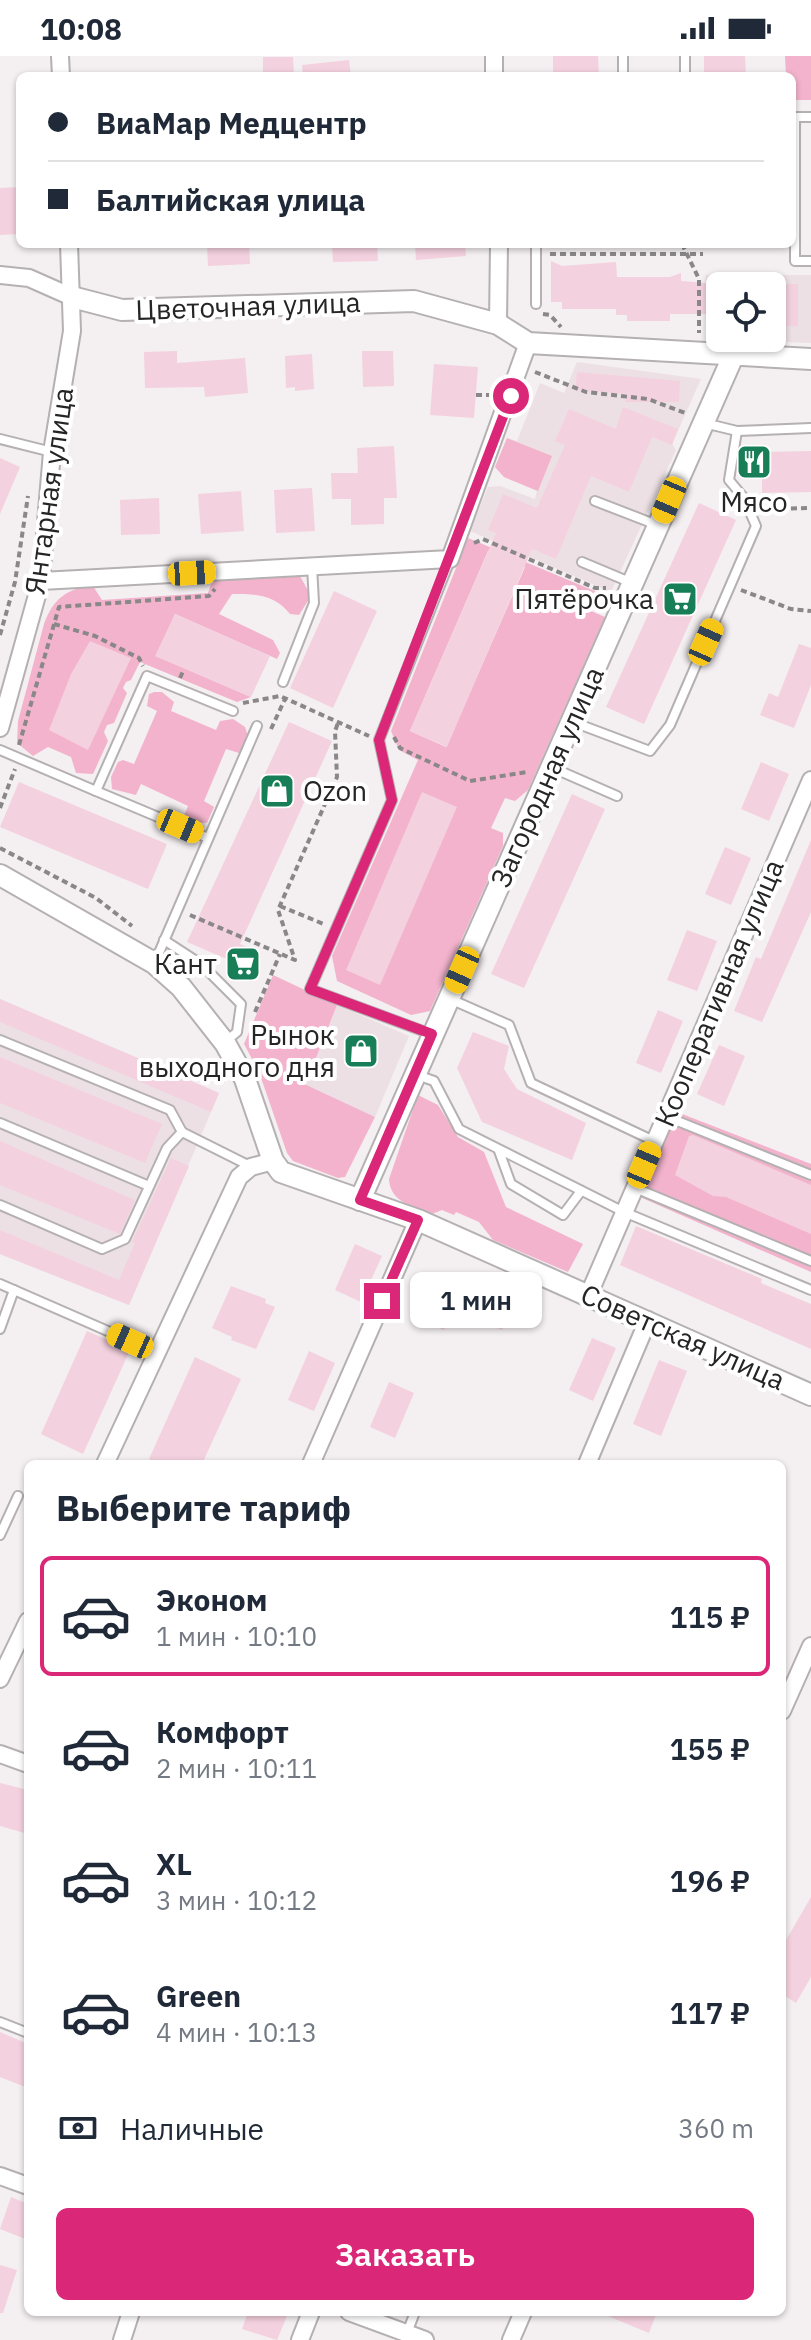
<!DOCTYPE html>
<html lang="ru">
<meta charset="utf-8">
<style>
:root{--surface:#fff;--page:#f2f2f3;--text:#1f2937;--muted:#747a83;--line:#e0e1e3;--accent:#db2777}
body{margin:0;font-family:"IBM Plex Sans",sans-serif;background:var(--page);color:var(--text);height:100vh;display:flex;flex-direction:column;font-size:30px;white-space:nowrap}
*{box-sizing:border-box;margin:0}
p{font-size:26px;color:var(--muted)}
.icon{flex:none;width:44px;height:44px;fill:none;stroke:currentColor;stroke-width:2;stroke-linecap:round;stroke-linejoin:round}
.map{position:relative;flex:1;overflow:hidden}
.details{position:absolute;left:24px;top:1404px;width:762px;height:856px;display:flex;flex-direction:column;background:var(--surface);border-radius:12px;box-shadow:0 2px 6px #0004}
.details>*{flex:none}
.banner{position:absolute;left:16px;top:16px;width:780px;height:176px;border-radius:12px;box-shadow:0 2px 6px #0004;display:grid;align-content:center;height:176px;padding:0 32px;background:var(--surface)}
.controls{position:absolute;left:706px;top:216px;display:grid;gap:16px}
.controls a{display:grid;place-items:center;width:80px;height:80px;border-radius:12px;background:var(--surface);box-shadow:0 2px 6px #0004;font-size:40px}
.end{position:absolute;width:36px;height:36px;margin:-18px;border:10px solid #db2777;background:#fff;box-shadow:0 0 0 4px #fff}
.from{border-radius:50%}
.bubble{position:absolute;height:56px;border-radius:12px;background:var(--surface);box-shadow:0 2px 6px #0004;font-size:26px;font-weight:600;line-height:56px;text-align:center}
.car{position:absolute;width:24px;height:48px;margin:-24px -12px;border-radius:10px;box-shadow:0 0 6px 2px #0007;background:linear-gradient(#f5c518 24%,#345 0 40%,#f5c518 0 76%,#345 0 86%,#f5c518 0)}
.banner b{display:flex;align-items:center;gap:28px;height:76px;font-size:30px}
.banner b+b{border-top:2px solid var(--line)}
.banner i{width:20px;height:20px;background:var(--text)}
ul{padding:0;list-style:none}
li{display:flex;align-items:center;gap:24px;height:120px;margin:0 16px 12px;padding:0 16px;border:4px solid transparent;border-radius:12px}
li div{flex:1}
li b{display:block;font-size:30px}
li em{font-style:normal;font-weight:600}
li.on{border-color:var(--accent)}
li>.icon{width:72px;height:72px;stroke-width:1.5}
h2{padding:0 32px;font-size:36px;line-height:96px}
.pay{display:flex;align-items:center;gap:20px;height:88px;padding:0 32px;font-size:30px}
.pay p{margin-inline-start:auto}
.action{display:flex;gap:16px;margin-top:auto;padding:16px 32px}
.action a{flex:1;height:92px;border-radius:12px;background:var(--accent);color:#fff;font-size:32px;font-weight:600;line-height:92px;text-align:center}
.status{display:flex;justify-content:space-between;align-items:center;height:56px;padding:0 40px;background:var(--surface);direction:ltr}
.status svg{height:22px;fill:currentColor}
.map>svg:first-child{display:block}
</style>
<div class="status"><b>10:08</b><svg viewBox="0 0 49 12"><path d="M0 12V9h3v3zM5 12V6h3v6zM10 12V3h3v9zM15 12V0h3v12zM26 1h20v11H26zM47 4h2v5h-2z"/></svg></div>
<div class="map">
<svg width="811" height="2284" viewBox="0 0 811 2284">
<rect width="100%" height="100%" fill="#f4eff1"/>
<!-- built -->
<g fill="#ede0e4" fill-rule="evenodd">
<path d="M706,219H811V287L707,283ZM720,230H772V282H720Z"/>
<path d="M577,306L701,323L672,388L676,394L611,536L470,475L488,431L500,430L535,443L537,435L504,421L495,411L507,382L517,385L540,327L564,337Z"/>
<path d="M0,943L219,1037L129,1249L0,1198Z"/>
<path d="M337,949L409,980L375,1061L302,1028L308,1010L312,1012Z"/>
</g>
<!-- green -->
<g fill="#f3b3cc" fill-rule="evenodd">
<path d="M785,0H811V44H792V20H786Z"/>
<path d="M507,382L552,400L538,435L504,421L495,411Z"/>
<path d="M468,482L597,536L589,554L605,561L528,734L515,745L505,742L491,772L503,777V790L430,955L411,959L337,925L332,900L418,704L399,694L391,675ZM488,495L525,511L446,691L410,675Z"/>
<path d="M300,520L311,540L299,559L290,558C274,538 256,538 232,538L219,558L273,584L280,597L277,603L175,558L156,600L251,641L237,646L140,606L131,624L126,626L123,632L127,637L114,667L107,669L104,676L108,685L93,718L76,717L71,701L48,691L33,700L17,687L18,665L44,568C53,543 67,532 93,530L102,544L208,537L211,528L219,523Z"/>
<path d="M154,636H162L174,646L171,655L216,674L220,665L233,663L245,671L248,680L239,697L226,693L204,745L214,751L207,767L192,766L184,760L188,750L141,728L136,739L112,733L111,721L118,706L123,704L134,708L157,655L147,650L149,638Z"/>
<path d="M273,919L337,949L312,1012L308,1010L302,1027L375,1061L345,1121L338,1122L293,1105L287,1097L259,1016L244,988Z"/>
<path d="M418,1039L438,1049L458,1081L484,1096L506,1151L583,1188L568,1216L493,1184L479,1166L456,1156L454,1159L442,1154L432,1158C412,1150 390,1146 389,1123Z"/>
<path d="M677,1056L811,1108V1216L640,1141Z"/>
</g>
<!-- building -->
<g fill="#f4d1de">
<path d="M553,0H598L599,20H553Z"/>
<path d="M704,0H745L746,20H704Z"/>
<path d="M263,1H293L294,20H263Z"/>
<path d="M349,4L351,20H303L302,9Z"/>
<path d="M20,131V178L0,179V132Z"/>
<path d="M207,188H249L250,208L208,210Z"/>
<path d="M332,188H377L378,205L333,206Z"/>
<path d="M415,188H465L466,200L416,204Z"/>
<path d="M551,205L562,210L616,206L617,221H670L681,217V225L720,228V258H670V265H627V259H616V253H562V246H551Z"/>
<rect x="772" y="228" width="26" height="42"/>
<path d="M177,295V307L245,302L248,337L205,341L204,331L145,332L144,296Z"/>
<path d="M362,295H393L394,330L363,331Z"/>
<path d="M312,298L314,333L295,335V331L286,332L285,300Z"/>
<path d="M434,308L478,311L474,362L430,359Z"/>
<path d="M577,316L680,325L679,346H625L628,338L575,334Z"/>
<path d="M623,351L678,373L672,389L652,381L629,436L591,420L556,503L532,493L447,691L410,675L496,477L488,474L503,438L537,452L565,389L555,385L569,353L616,373Z"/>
<path d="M394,390L397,442H384V468L351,469V443H332L331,417H358L357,392Z"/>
<path d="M811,395V436L762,437V396Z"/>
<path d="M0,402L20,411L0,458Z"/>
<path d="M312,432L315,475L276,477L274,434Z"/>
<path d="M241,435L244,475L201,478L198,438Z"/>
<path d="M159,442L160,478L121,479L120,444Z"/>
<path d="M699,447L736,464L644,668L606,651Z"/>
<path d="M334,535L377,555L333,652L290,632Z"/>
<path d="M175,558L270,600L251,641L155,600Z"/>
<path d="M90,585L131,602L88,694L49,674L71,618Z"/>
<path d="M799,588L811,592V629L794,672L760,659L769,637L778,641Z"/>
<path d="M289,666L332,685L240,888L260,897L249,923L232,916L236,907L187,886Z"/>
<path d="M761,706L789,718L769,765L741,753Z"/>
<path d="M19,726L167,788L148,833L0,771Z"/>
<path d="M422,736L457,751L380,929L346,914Z"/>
<path d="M572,738L605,753L524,932L491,918Z"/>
<path d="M811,784V856L762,966L734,955L756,901L761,903Z"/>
<path d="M725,791L751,802L731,849L705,838Z"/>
<path d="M687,874L717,885L697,935L667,924Z"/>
<path d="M0,943L219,1037L211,1056L0,966Z"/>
<path d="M658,954L683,965L661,1017L636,1007Z"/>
<path d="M473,976L509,990L504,1013L517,1033L586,1067L572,1104L482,1066L457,1012Z"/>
<path d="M719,989L745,1000L724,1050L697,1038Z"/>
<path d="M0,1001L162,1068L145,1107L0,1047Z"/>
<path d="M693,1079L811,1129V1178L726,1141L713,1140L675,1119L689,1080Z"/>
<path d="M0,1085L135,1144L120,1178L0,1129Z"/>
<path d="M171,1102L189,1110L129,1249L0,1198V1174L119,1224L135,1187L132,1186Z"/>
<path d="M636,1170L762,1223L761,1227L811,1248V1293L620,1209Z"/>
<path d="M355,1188L382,1200L361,1246L335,1234Z"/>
<path d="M438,1217L484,1236L487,1230L521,1245L510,1269L505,1267L502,1274L453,1252L444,1274L419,1264Z"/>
<path d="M231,1230L266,1243L265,1247L275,1251L256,1293L231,1284L232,1281L212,1272Z"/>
<path d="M87,1275L130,1294L83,1398L41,1378Z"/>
<path d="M592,1282L616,1292L593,1345L569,1334Z"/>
<path d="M309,1295L335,1307L314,1355L288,1344Z"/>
<path d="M195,1301L241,1323L202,1408H159L149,1403Z"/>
<path d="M659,1304L687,1315L661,1380L633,1368Z"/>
<path d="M389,1326L414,1337L395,1382L370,1371Z"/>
<path d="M0,1727L28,1734V1778L0,1770Z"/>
<path d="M811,1841V1921L796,1947L782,1938V1891Z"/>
<path d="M0,1976L28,1988V2032L0,2021Z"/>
<path d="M11,2141L28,2148V2184L0,2173Z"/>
<path d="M0,2209L17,2214L3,2257H0Z"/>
<path d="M248,2256L287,2260L277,2284L242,2273Z"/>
<path d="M598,2256H657L649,2277Z"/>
</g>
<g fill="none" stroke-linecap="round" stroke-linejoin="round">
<defs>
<g id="service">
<path d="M623,0V20"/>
<path d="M685,0V20"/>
<path d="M811,61H795V205H811"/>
<path d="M536,248V188"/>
<path d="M704,367L737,375L811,372"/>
<path d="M0,383L52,396"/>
<path d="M595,445L657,469"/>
<path d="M582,506L632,527"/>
<path d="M283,626L314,547L312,510"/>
<path d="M573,666L650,695L670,669L756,470L744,442L729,424L737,375"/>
<path d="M0,694L96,735L147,620L233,655"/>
<path d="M553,712L617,740"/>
<path d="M96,735L208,782"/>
<path d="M164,884L201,908L241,948L237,976L225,986"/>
<path d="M155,906L257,670"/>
<path d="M450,943L509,969L531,1027L654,1085"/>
<path d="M431,978L310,933L392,744L379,684L450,504"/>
<path d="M0,984L170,1054L182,1076L250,1110"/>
<path d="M417,1019L434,1025L459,1073L624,1156L811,1234"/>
<path d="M665,1060L811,1119"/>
<path d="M0,1067L149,1130"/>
<path d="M499,1095L511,1128L563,1159L581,1135"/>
<path d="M635,1132L811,1205"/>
<path d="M0,1149L102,1193L125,1183L167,1092L182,1076"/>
<path d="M0,1228L158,1297"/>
<path d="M0,1273L14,1234"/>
<path d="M0,1479L18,1440"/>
<path d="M0,1966L28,1977"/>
<path d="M407,2277L415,2256"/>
</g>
<g id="minor">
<path d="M60,0L61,20"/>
<path d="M494,0V20"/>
<path d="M0,219L29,222L72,241"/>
<path d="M498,268L499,188"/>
<path d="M41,525L450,503L528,287"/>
<path d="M0,672L41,525L52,396L72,275L69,188"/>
<path d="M589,1238L811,724"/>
<path d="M105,1408L239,1121L251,1111L273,1105"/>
<path d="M311,1408L418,1164"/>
<path d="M587,1408L648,1264"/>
<path d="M0,1623L28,1565"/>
<path d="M782,1655L811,1590"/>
<path d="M0,1698L28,1708"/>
<path d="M0,2120L28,2130"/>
<path d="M349,2256L425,2284"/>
<path d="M122,2284L131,2256"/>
<path d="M300,2284L311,2256"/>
<path d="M511,2284L523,2256"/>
</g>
<g id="tertiary">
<path d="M72,241L122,254L414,245L498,268L528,287L811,303"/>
<path d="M0,819L154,907L181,931L225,987L245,1023L273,1105L281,1116L418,1164L811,1339"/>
<path d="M360,1144L734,298"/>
</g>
</defs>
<!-- service casing -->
<use href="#service" stroke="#b5b0b1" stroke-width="12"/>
<!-- minor casing -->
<use href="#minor" stroke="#b5b0b1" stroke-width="20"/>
<!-- tertiary casing -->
<use href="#tertiary" stroke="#b5b0b1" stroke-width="24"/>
<!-- path -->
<g stroke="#898788" stroke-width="4" stroke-dasharray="6 4" stroke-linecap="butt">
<path d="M682,188L699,223V277"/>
<path d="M550,198H703"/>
<path d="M543,258L550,259L561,271"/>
<path d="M535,316L586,336L648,343L688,358"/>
<path d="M476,339H493"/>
<path d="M761,453L811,452"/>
<path d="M474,487L483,483L595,532H606"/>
<path d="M741,534L791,553L811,555"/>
<path d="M54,568L95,580L139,602L143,610"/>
<path d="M0,579L15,526L28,440"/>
<path d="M180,622L184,613"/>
<path d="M243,647L280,640L369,680"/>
<path d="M271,673L285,643"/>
<path d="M394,681L400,692L470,725L527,716"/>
<path d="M19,689L59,551L209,540L215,533"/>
<path d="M0,752L15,713"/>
<path d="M0,792L96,842L132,870"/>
<path d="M280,850L326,869"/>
<path d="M190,859L295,904L278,854L337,721L335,675L338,667"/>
<path d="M255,956L280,898"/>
</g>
<!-- service -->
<use href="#service" stroke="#fff" stroke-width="8"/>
<!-- minor -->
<use href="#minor" stroke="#fff" stroke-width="16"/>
<!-- tertiary -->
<use href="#tertiary" stroke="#fff" stroke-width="20"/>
</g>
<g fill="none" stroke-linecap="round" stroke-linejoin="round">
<!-- route -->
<path stroke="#db2777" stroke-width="10" d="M382,1245L418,1164L360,1144L432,978L310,933L392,744L379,684L511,340"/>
</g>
<!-- icons -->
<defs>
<symbol id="restaurant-square" viewBox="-11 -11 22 22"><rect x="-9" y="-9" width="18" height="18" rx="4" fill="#177e58" stroke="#fff"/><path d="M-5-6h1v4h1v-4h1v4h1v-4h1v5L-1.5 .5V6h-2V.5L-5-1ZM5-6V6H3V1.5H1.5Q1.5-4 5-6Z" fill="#fff"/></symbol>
<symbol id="supermarket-square" viewBox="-11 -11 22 22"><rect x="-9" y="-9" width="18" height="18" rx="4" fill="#177e58" stroke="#fff"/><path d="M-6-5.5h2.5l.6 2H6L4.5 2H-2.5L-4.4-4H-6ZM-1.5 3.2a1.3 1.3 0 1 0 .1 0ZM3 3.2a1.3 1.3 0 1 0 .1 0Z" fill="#fff"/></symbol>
<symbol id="shop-square" viewBox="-11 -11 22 22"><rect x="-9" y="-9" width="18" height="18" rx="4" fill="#177e58" stroke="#fff"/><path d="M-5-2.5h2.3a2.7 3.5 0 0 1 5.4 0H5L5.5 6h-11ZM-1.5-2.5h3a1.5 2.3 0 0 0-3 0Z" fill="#fff"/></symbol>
</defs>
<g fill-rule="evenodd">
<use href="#restaurant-square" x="734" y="386" width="40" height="40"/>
<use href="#supermarket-square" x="660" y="523" width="40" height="40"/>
<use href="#shop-square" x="257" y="715" width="40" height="40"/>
<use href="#supermarket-square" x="223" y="888" width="40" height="40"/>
<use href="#shop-square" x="341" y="975" width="40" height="40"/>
</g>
<g text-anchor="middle" stroke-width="8" stroke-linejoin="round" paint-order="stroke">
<!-- street labels -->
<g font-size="28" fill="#262525" stroke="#fff">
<text transform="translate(248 250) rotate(-2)" y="10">Цветочная улица</text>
<text transform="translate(49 435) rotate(-82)" y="10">Янтарная улица</text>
<text transform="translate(547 721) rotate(-66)" y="10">Загородная улица</text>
<text transform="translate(719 937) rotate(-67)" y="10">Кооперативная улица</text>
<text transform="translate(683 1281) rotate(24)" y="10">Советская улица</text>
</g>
<!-- poi labels -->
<g font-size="28" fill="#262525" stroke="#fff" text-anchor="end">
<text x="754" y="456" text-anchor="middle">Мясо</text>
<text x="654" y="553">Пятёрочка</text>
<text x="303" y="745" text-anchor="start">Ozon</text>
<text x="217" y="918">Кант</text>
<text x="335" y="989">Рынок<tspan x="335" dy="32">выходного дня</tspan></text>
</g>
</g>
</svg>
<div class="controls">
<a><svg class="icon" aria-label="locate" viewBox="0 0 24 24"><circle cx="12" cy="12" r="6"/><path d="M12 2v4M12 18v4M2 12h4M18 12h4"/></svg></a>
</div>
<i class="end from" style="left:511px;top:340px"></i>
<i class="end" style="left:382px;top:1245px"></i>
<div class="bubble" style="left:410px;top:1216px;width:132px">1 мин</div>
<i class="car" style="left:669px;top:444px;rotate:203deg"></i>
<i class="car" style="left:192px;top:517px;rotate:87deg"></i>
<i class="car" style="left:706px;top:586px;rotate:24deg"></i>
<i class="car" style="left:180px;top:770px;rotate:113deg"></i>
<i class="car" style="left:462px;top:914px;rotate:204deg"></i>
<i class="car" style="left:644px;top:1109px;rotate:23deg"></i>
<i class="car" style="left:130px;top:1285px;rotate:294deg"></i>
<div class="banner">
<b><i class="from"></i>ВиаМар Медцентр</b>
<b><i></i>Балтийская улица</b>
</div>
<section class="details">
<h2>Выберите тариф</h2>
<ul>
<li class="on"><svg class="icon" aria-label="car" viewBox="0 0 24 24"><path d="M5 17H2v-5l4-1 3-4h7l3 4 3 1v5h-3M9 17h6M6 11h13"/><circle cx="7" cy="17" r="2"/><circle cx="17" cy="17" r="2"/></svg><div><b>Эконом</b><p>1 мин · 10:10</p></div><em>115 ₽</em></li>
<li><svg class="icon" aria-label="car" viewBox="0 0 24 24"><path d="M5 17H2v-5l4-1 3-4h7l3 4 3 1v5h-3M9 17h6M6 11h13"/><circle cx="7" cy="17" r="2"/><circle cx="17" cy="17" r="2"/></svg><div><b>Комфорт</b><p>2 мин · 10:11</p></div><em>155 ₽</em></li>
<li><svg class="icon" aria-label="car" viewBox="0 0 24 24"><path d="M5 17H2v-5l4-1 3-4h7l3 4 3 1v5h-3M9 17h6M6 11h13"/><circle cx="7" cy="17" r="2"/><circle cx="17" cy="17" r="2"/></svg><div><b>XL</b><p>3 мин · 10:12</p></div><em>196 ₽</em></li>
<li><svg class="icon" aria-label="car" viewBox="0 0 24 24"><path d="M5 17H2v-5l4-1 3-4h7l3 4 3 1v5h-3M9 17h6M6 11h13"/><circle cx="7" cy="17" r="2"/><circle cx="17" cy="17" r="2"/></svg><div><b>Green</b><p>4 мин · 10:13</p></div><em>117 ₽</em></li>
</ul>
<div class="pay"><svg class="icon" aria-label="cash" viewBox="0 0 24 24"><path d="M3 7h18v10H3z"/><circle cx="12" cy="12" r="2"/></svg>Наличные<p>360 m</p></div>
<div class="action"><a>Заказать</a></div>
</section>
</div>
